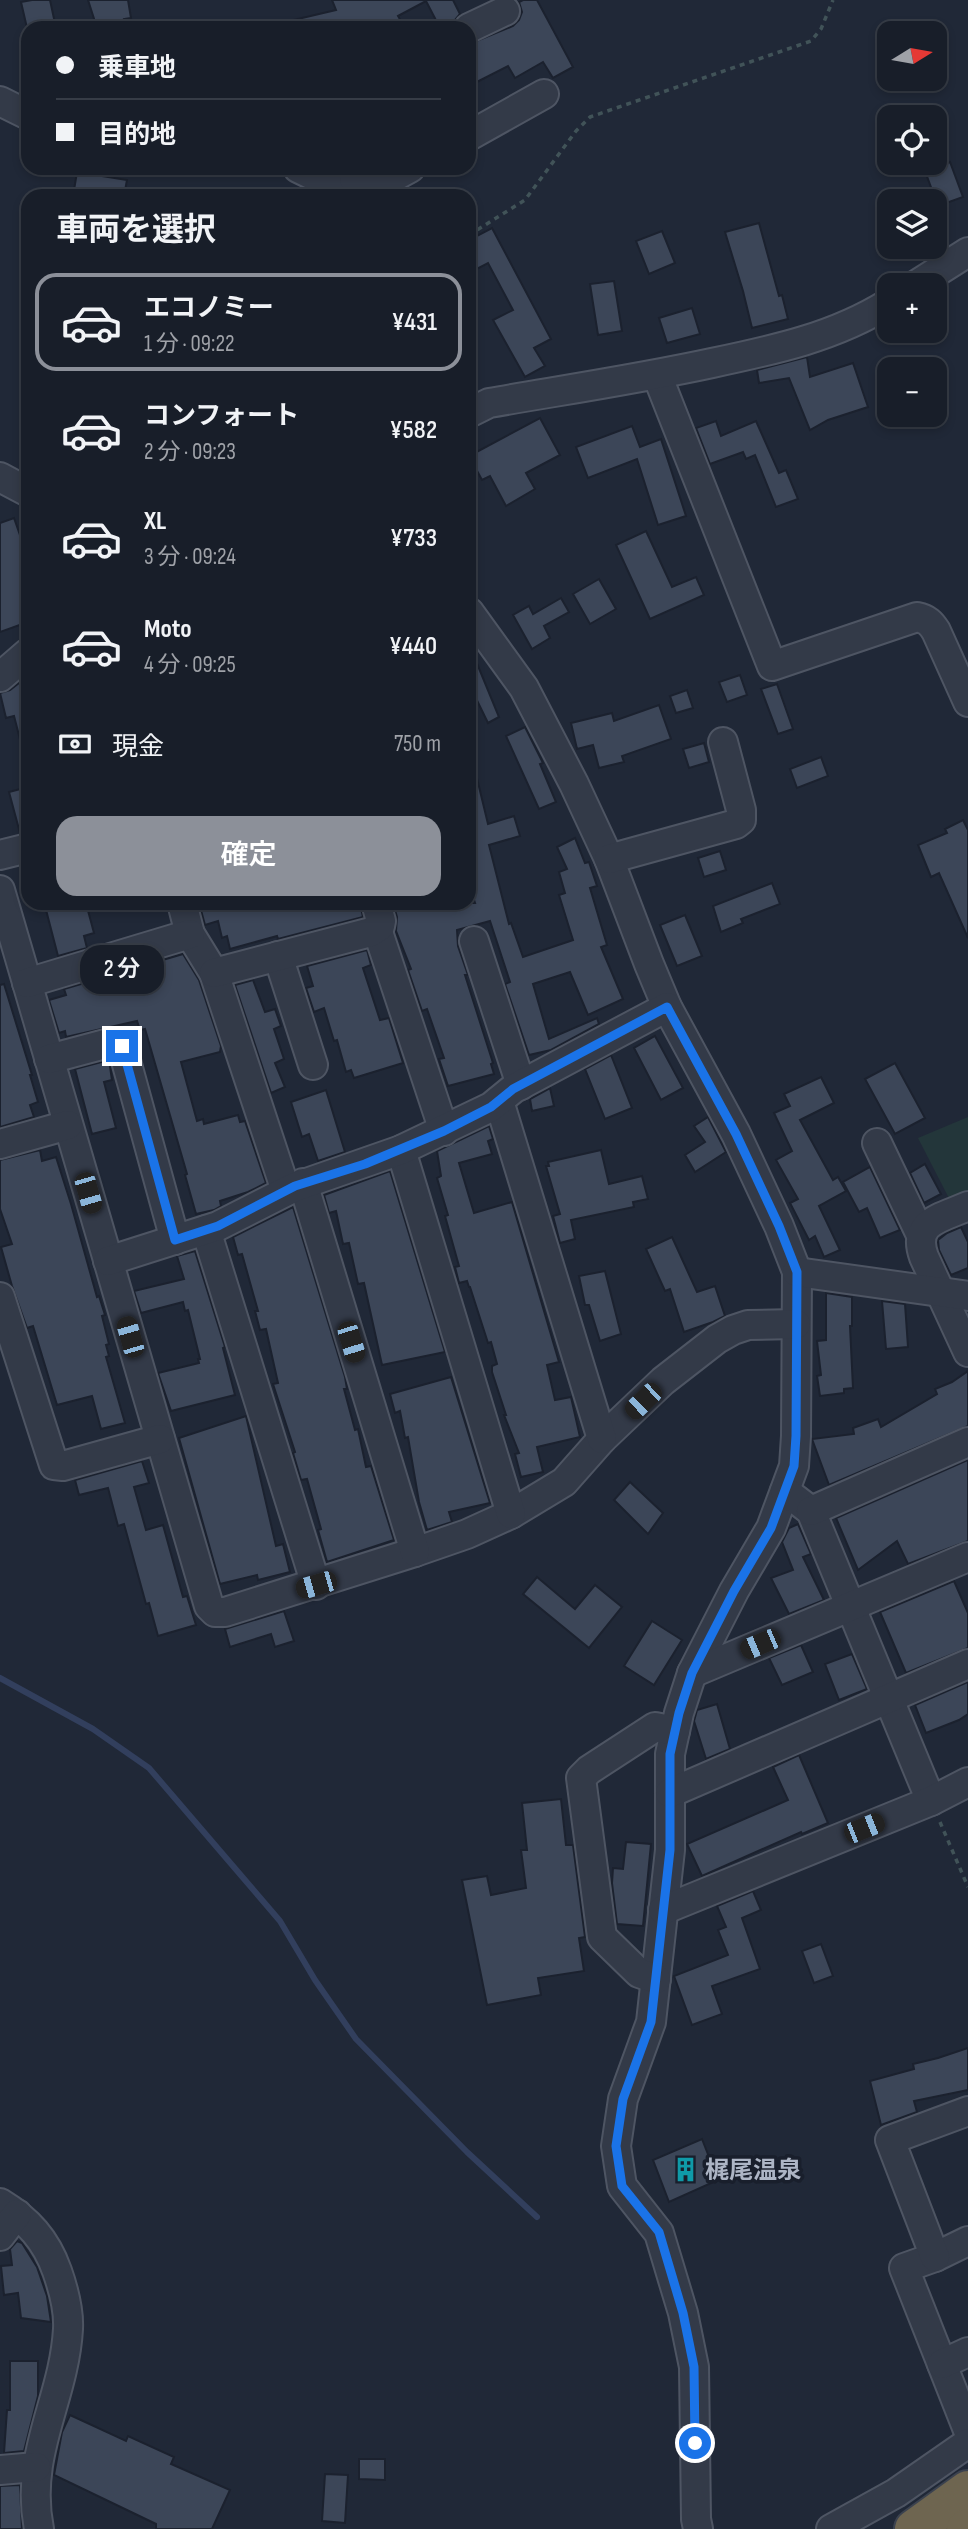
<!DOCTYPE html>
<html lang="ja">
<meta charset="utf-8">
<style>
:root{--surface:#181e29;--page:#212731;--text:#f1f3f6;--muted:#9fa2a8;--line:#363c46;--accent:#8c9099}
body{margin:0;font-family:"Sofia Sans Condensed","Noto Sans JP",sans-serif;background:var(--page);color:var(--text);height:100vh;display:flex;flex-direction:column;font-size:26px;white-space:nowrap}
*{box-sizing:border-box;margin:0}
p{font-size:23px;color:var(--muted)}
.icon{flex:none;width:38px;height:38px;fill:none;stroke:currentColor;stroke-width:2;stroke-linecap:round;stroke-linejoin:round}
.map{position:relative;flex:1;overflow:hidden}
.drawer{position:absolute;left:21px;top:189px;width:455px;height:721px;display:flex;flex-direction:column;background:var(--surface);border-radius:21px;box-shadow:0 4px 10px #0003,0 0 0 2px var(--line)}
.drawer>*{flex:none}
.hud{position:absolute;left:21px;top:21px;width:455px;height:154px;border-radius:21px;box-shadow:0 4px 10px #0003,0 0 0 2px var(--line);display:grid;align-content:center;height:154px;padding:0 35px;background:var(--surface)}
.needle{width:46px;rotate:79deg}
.tools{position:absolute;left:877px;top:21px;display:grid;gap:14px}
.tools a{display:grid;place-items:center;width:70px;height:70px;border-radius:14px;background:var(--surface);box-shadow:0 4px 10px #0003,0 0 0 2px var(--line);font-size:35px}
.end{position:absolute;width:32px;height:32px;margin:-16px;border:9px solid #1a73e8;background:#fff;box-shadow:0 0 0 4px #fff}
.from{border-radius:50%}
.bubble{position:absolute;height:49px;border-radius:21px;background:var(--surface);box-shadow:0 4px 10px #0003,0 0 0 2px var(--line);font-size:23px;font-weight:600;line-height:49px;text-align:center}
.car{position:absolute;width:21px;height:42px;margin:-21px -10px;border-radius:9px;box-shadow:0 0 5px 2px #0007;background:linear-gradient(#222 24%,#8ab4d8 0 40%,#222 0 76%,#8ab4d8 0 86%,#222 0)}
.hud b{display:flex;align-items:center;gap:24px;height:66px;font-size:26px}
.hud b+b{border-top:2px solid var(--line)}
.hud i{width:18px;height:18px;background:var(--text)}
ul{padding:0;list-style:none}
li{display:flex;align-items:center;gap:21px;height:98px;margin:0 14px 10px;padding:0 21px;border:4px solid transparent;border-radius:21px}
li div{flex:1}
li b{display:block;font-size:26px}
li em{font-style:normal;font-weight:600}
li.selected{border-color:var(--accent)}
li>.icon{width:63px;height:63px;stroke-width:1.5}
h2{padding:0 35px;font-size:32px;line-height:84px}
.pay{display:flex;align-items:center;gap:18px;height:77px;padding:0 35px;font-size:26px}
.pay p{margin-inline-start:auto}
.cta{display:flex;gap:14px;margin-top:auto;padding:14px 35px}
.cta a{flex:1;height:80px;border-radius:21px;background:var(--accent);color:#fff;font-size:28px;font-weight:600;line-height:80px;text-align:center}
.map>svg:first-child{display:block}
</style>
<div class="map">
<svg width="968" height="2529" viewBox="0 0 968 2529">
<rect width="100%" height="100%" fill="#202837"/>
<!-- green -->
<path fill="#23363a" d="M968,1117V1200L953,1206L918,1138Z"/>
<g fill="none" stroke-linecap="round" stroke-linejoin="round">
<!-- stream -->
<path stroke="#323f5d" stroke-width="6" d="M0,1678L93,1729L149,1768L280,1921L315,1980L356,2039L467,2152L537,2217"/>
</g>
<!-- building -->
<g fill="#3c4658" stroke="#1b212e" stroke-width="2">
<path d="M32,0H50L56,28H27L21,2Z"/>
<path d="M88,0H128L131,18L124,19L126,28H97Z"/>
<path d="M332,0H453L460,14L455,20L440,28L426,1L398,16L405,28H285V22L336,10Z"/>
<path d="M523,0H537L573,67L553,78L543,62L515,78L508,66L469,86V44L513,26L519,20L522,12L519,2Z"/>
<path d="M950,162L963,197L938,206L925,171Z"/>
<path d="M77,172L127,180L124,196H73Z"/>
<path d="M759,223L779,296L782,295L788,319L752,328L743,291L725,232Z"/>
<path d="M492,228L551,339L534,348L545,366L525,377L493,320L513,310L488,263L469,273V240Z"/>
<path d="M662,231L675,263L649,274L636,241Z"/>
<path d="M614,281L622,331L598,335L590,284Z"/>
<path d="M692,308L700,334L667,343L659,318Z"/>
<path d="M807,357L810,377L853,363L868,407L828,420L810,430L789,378L759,383L757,370Z"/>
<path d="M540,418L560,455L526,473L535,489L506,506L490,476L482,480L469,456Z"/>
<path d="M716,421L721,436L756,421L779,473L786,470L798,499L776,507L755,455L746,459L743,452L710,464L696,428Z"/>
<path d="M632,426L640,447L661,439L686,516L658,525L637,459L588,478L576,447Z"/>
<path d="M14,518L28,558V570L24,572L28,584V622L0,632V523Z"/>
<path d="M646,531L672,587L696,577L704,595L650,619L616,545Z"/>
<path d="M599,579L616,609L590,624L573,594Z"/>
<path d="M561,598L569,612L544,626L550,638L532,649L513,615L529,606L533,614Z"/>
<path d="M469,644L499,717L488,723L469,684Z"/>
<path d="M740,675L747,695L727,702L719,682Z"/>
<path d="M24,679L28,695V746L22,747L14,716L6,718L0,693L10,690Z"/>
<path d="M777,684L793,729L778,734L761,689Z"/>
<path d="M687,690L693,708L676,713L670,696Z"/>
<path d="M659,705L671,739L622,756L624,762L599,768L593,745L577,749L571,723L612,713L614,721Z"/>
<path d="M525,727L543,763L540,764L556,802L539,809L506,736Z"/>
<path d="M704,743L709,762L689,768L683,749Z"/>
<path d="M821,757L828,776L797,788L790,769Z"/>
<path d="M475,770L488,824L514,816L520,836L489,845L509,924L511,923L523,957L573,940L559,895L565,893L559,872L567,869L557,847L575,838L585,863L589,862L597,886L590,888L607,945L601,947L623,999L588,1015L570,972L533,984L549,1039L597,1018L599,1024L551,1050L529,1055L505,984L510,982L490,921L457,930L458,946L468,975H465L493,1063L491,1064L494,1074L448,1086L439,1059L444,1058L427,1009L422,1011L408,970L411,969L396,931L397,917L393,903H475L469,884V771Z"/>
<path d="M28,787V832L20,833L9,792Z"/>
<path d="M963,820L968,830V938L939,873L931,877L918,845L947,833L945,829Z"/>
<path d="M720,851L726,870L704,877L698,858Z"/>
<path d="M772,883L780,904L741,919L743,923L721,932L713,906Z"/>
<path d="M55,903H86L94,933L84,936L87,948L58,956L45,906Z"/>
<path d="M199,903H269L271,908L291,903H360L363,917L278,939L277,936L230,949L227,936L222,938L218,921L205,925Z"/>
<path d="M685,915L702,956L677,966L660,925Z"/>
<path d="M367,950L371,965L363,968L380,1020L389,1018L403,1063L354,1078L351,1070L346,1072L337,1040L334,1041L324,1008L314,1012L306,988L313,986L307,966Z"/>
<path d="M183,954L199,980L221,1046L220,1052L181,1062L197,1121L203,1119L204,1124L238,1115L240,1122L245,1121L266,1183L248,1192L220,1201L221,1206L214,1210L196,1214L185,1175L187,1174L145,1029L140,1030L137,1021L66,1037L65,1031L59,1033L49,1000L66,995L64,989Z"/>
<path d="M253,980L265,1012L275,1009L281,1026L274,1029L284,1059L275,1063L285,1087L271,1093L235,985Z"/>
<path d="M4,984L32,1075H30L38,1102L30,1105L34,1117L0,1127V985Z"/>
<path d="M655,1036L683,1088L661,1100L634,1048Z"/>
<path d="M611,1055L632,1108L605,1119L585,1069Z"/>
<path d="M109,1060L112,1080L104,1082L116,1128L92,1134L75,1069Z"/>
<path d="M895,1063L925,1118L895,1134L865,1079Z"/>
<path d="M821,1077L834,1103L800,1120L833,1180L838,1177L846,1191L819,1206L840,1250L824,1257L815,1236L809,1240L790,1203L798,1199L776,1160L792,1151L774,1113L790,1106L784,1094Z"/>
<path d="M550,1088L554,1106L532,1111L530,1099Z"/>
<path d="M326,1090L345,1152L318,1161L309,1134L302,1137L291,1102Z"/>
<path d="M708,1117L726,1152L695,1172L685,1155L705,1142L694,1126Z"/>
<path d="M489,1126L493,1139L488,1141L492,1154L459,1163L474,1213L512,1202L559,1362L547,1365L555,1400L571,1397L580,1437L537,1447L543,1472L521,1477L515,1454L519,1453L504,1415H506L492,1372V1366L497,1364L491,1342L488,1343L470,1287H469L467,1281L459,1283L455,1267L459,1266L445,1216L448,1215L437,1178L441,1176L437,1151Z"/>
<path d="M40,1150L42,1161L56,1157L71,1204L97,1297L99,1296L105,1315L102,1316L109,1344L106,1345L109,1356L106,1357L125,1423L101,1429L92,1396L57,1405L33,1326L27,1328L12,1286L1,1247L12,1244L0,1209V1160Z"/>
<path d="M601,1150L609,1184L642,1176L648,1199L633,1202L634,1207L571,1220L575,1239L560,1243L553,1216L560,1214L546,1166H549L548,1162Z"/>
<path d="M925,1164L941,1194L924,1203L910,1173Z"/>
<path d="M870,1167L900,1230L880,1238L867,1208L859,1212L843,1182Z"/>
<path d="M390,1171L445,1352L382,1365L364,1283L358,1284L349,1243L343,1244L336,1211L329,1213L324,1195Z"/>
<path d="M293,1207L345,1377L347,1389H344L355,1430L358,1429L366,1467L371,1466L394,1540L327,1562L318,1530L321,1529L307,1479L301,1480L293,1453L295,1452L273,1384L278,1383L266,1329L260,1330L255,1311H258L242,1254L238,1255L233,1237Z"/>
<path d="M961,1227L968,1242V1268L951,1275L939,1250L938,1240L947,1233Z"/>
<path d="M672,1237L697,1292L715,1286L725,1316L713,1322L684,1332L670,1289L665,1291L646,1249Z"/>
<path d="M195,1251L225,1347L223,1348L235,1395L171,1411L158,1373L199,1363L198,1359H200L188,1310L185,1311L183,1302L141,1313L134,1291L184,1279L177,1256Z"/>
<path d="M605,1271L621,1334L600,1341L589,1305H585L579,1276Z"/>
<path d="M826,1293L852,1297V1326H850L853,1388L844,1389V1393L820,1396L817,1376L821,1375L817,1341L826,1340Z"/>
<path d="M882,1301L905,1304L908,1347L886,1349Z"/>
<path d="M968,1371V1426L829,1485L812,1439L854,1434L853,1428L878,1419L881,1427L937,1394L935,1389L952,1382Z"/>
<path d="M451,1377L490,1503L449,1512L452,1522L427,1530L419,1502L408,1437L405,1438L400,1411L395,1413L390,1394Z"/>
<path d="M246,1416L276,1546L283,1544L290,1572L258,1580L257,1575L220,1584L179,1438Z"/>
<path d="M968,1460V1541L908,1564L897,1541L858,1570L836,1518Z"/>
<path d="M142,1461L149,1483L134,1487L146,1530L163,1525L183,1597L187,1596L196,1625L158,1636L149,1603L146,1604L124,1524L118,1526L108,1488L79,1495L75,1480Z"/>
<path d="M630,1482L663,1513L648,1534L614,1500Z"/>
<path d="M798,1524L811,1554L803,1557L824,1600L789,1614L771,1578L793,1570L782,1542L789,1528Z"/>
<path d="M537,1577L575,1609L595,1585L622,1607L589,1648L523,1594Z"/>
<path d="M954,1581L968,1613V1648L906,1673L880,1612Z"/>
<path d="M284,1611L294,1641L275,1647L271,1634L230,1647L225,1629Z"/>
<path d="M652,1621L682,1640L654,1685L624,1666Z"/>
<path d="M801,1645L813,1672L782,1685L769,1658Z"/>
<path d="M852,1654L867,1689L839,1700L825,1664Z"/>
<path d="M968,1682V1714L959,1720L926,1733L915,1705Z"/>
<path d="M717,1704L730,1749L706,1759L694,1721L697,1710Z"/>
<path d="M799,1755L828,1823L802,1834L801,1832L702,1876L687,1844L788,1800L773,1767Z"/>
<path d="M561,1799L566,1845H573L585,1937L579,1938L584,1971L538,1978L541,1995L487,2005L462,1880L487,1876L491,1895L526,1888L521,1850H527L522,1803Z"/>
<path d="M626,1842L651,1844L643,1926L617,1924L612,1883L613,1868L623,1869Z"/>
<path d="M753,1891L761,1910L742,1918L760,1969L712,1986L722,2014L692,2025L674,1976L728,1955L718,1930L726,1927L717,1906Z"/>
<path d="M821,1944L833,1976L814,1983L802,1951Z"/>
<path d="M968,2048V2090L914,2101L917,2112L881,2125L870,2081L914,2069L913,2064L938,2058Z"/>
<path d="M702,2139L718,2180L669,2202L653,2160Z"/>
<path d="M17,2241L22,2243L37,2267L47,2296L51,2322L21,2318L18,2293L4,2295L1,2266L12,2265L10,2249Z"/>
<path d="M10,2361H38V2396L24,2451L4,2453L7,2410H10Z"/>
<path d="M70,2415L126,2441L128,2436L174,2457L171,2464L230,2490L212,2529H156V2524L54,2475L62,2432Z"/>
<path d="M359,2459H385V2480L359,2479Z"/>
<path d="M325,2474L348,2475L345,2523L322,2521Z"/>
<path d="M20,2485L22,2529H0V2486Z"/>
</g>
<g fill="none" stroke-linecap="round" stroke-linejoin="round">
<defs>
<g id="minor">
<path d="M469,28L505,11"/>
<path d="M0,101L28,115"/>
<path d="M469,136L544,94"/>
<path d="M298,168L339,188L346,196"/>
<path d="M354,179L363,189L368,191L410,168"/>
<path d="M916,285L968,252"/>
<path d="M657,375L772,666L917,617C927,619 931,623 936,631L968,702"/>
<path d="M469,413L489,403C564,390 638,379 712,363C774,350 835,337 889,303"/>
<path d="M0,477L28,492"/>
<path d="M469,612L524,688L574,784L609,859L649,964L667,1007L736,1134L779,1226L797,1272L796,1436L794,1466L771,1528L734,1591L692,1673L679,1713L670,1754V1850L651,2022L623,2099L616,2146L622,2186L659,2233L683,2313L694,2367L696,2519L698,2529"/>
<path d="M0,677L28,653"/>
<path d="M0,855L28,848"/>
<path d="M609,859L736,824L741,820V810L723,742"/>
<path d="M0,890L209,1606L215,1612H225L415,1552L467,1534L511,1514L564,1482L602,1439L663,1381L717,1339L733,1330L748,1325L796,1324"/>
<path d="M182,903L190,934L214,973L286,1191"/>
<path d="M377,929L444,1131"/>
<path d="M474,941L521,1085"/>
<path d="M278,956L313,1065"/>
<path d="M214,973L371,932L380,926L381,921L376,903"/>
<path d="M27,983L190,934"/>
<path d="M49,1059L109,1043L122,1046L175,1240"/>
<path d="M499,1101L602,1439"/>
<path d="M877,1143L920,1233"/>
<path d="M0,1144L68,1125"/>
<path d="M401,1150L511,1514"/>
<path d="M303,1183L415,1552"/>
<path d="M968,1206C942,1218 911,1221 924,1257L968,1352"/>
<path d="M206,1230L316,1585"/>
<path d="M108,1261L218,1226L295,1187L401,1150L491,1107L513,1089L667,1007"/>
<path d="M797,1272L968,1296"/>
<path d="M0,1297L54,1465L63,1466L160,1439"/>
<path d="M785,1491L811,1511L931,1801"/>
<path d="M811,1511L968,1442"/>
<path d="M692,1673L968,1557"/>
<path d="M670,1793L968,1664"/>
<path d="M663,1910L931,1801L968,1782"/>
<path d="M656,1979L639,1973L602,1937L581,1778L589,1770L655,1727L675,1731"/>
<path d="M0,2203C28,2220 46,2240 57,2271C63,2288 69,2311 68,2329C64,2400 24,2454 39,2529"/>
<path d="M0,2236L17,2214"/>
<path d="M968,2241L935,2257L904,2268L968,2430"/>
<path d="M935,2257L890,2140L968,2111"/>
<path d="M942,2364L968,2352"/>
<path d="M0,2470L36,2467"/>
<path d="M831,2529L896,2493L968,2443"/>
</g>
<g id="highway">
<path d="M914,2529L968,2490"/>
<path d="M966,2529L968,2528"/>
</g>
</defs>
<!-- minor casing -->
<use href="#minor" stroke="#4e5563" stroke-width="32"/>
<!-- highway casing -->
<use href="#highway" stroke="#3b424f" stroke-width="42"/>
<!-- path -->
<g stroke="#415358" stroke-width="3.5" stroke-dasharray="5 5" stroke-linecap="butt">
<path d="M469,235L525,200L576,131L590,117L811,41L821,29L833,0"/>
<path d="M940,1822L968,1887"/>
</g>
<!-- minor -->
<use href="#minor" stroke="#333a48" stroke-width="28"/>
<!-- highway -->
<use href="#highway" stroke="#6e6550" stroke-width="38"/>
</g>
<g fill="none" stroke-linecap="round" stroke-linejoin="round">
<!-- route -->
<path stroke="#1a73e8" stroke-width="9" d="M122,1046L175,1240L218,1226L295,1186L365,1164L444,1131L491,1107L513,1089L667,1007L736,1134L779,1226L797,1272L796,1436L794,1466L771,1528L734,1591L692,1673L679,1713L670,1754V1850L651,2022L623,2099L616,2146L622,2186L659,2232L683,2313L694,2367L695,2443"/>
</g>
<!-- icons -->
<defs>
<symbol id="building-bare" viewBox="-9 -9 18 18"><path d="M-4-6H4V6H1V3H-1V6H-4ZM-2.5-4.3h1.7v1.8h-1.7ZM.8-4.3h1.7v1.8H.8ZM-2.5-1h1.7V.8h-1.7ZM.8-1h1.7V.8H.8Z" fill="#0f9aa8" stroke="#191f2c" stroke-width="2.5" paint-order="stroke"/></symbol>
</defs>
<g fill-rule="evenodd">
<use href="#building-bare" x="668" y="2152" width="35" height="35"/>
</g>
<g text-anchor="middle" stroke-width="7" stroke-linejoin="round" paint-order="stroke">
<!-- poi labels -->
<g font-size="24" font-weight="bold" fill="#adb5c5" stroke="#191f2c" text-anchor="start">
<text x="705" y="2178">梶尾温泉</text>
</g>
</g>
</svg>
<div class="tools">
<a><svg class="needle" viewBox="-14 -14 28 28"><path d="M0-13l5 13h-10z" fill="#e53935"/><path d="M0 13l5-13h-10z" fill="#9fa2a8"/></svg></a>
<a><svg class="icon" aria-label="locate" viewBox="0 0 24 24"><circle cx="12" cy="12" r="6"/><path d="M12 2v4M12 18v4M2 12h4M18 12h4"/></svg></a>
<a><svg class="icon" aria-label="layers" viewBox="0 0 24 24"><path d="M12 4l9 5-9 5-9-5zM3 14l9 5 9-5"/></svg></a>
<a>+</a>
<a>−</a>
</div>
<i class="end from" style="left:695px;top:2443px"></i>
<i class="end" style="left:122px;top:1046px"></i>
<div class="bubble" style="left:80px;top:945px;width:84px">2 分</div>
<i class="car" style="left:88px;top:1193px;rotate:164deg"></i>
<i class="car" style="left:130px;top:1337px;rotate:344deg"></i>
<i class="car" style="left:351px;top:1342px;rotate:163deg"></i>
<i class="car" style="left:643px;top:1401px;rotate:226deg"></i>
<i class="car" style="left:316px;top:1585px;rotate:254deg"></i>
<i class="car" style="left:760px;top:1644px;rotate:247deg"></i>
<i class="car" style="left:864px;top:1828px;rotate:68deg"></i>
<div class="hud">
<b><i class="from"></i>乗車地</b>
<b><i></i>目的地</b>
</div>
<section class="drawer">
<h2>車両を選択</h2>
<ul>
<li class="selected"><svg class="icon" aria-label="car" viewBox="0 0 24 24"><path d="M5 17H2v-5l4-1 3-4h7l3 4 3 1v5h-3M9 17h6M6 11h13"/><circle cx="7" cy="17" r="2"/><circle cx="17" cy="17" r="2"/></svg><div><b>エコノミー</b><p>1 分 · 09:22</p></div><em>¥431</em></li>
<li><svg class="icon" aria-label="car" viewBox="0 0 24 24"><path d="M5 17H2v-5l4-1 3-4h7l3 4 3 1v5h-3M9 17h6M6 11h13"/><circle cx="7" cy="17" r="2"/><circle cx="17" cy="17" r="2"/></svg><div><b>コンフォート</b><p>2 分 · 09:23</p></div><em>¥582</em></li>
<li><svg class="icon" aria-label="car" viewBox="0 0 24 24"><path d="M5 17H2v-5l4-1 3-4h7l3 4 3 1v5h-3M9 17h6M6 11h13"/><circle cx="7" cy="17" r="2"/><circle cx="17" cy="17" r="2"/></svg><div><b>XL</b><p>3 分 · 09:24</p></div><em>¥733</em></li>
<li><svg class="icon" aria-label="car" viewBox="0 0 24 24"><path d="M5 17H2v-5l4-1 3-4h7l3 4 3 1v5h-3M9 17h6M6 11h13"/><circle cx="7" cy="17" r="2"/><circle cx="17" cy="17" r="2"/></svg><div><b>Moto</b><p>4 分 · 09:25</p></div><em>¥440</em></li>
</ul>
<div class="pay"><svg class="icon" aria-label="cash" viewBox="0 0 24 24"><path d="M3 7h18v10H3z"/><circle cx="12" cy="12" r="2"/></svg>現金<p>750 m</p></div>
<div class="cta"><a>確定</a></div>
</section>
</div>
